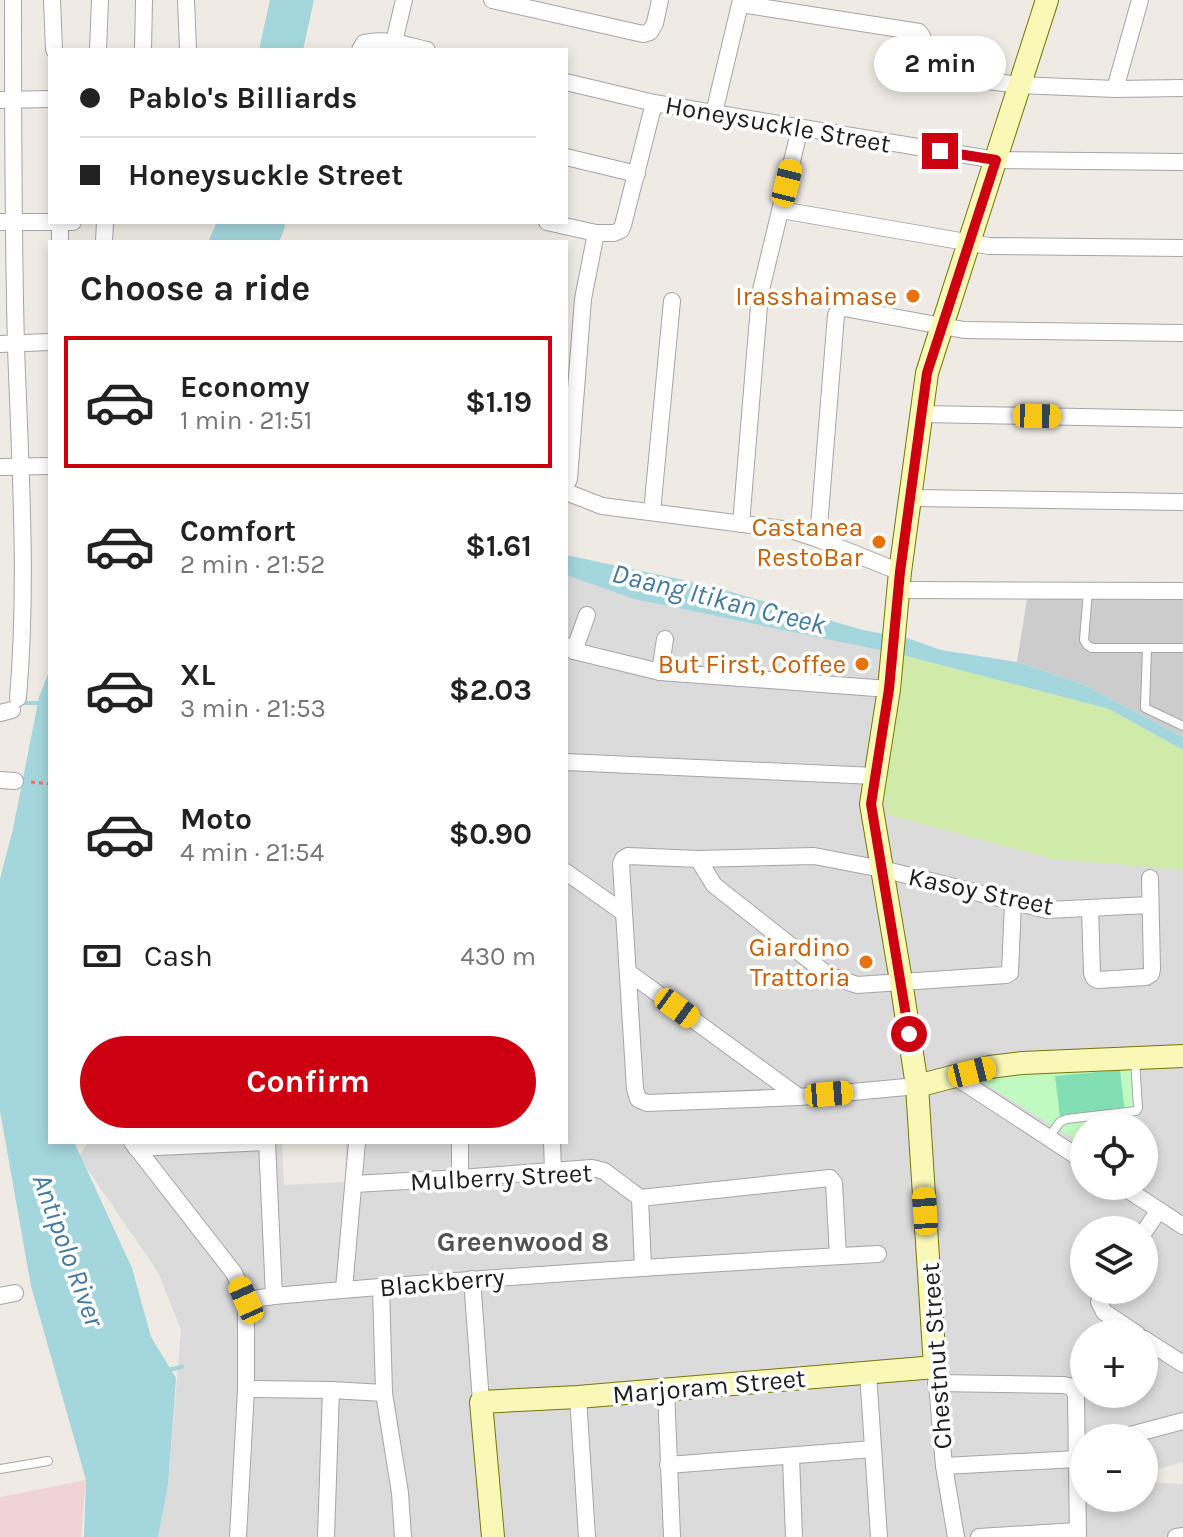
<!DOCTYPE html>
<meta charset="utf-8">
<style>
:root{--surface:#fff;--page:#f6f6f6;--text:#222;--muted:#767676;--line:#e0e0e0;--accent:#cd0012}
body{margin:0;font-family:Karla,sans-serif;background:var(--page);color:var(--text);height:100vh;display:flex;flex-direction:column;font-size:30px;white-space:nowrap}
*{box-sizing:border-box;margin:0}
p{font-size:26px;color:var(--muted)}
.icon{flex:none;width:44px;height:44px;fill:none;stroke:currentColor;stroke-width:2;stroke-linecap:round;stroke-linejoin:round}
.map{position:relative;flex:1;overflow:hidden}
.panel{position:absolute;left:48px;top:240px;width:520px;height:904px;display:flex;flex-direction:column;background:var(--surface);border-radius:0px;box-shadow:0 4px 12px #0003}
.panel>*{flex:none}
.guide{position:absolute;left:48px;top:48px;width:520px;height:176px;border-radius:0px;box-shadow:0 4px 12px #0003;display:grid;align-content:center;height:176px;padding:0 32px;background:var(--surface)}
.tools{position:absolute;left:1070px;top:1112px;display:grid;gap:16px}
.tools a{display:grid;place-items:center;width:88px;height:88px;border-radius:50%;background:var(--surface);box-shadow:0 4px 12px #0003;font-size:40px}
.end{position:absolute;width:36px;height:36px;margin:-18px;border:10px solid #cd0012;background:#fff;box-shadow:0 0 0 4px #fff}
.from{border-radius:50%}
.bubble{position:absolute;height:56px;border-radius:28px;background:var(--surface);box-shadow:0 4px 12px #0003;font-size:26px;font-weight:700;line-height:56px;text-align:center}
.car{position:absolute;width:24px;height:48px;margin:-24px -12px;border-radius:10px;box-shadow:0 0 6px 2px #0007;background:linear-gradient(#f5c518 24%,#345 0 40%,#f5c518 0 76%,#345 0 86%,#f5c518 0)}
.guide b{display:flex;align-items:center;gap:28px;height:76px;font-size:30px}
.guide b+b{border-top:2px solid var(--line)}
.guide i{width:20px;height:20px;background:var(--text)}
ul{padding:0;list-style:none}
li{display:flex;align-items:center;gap:24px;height:132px;margin:0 16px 12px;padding:0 16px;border:4px solid transparent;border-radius:0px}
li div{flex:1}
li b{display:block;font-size:30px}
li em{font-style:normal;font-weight:700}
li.selected{border-color:var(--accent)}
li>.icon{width:72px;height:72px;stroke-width:1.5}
h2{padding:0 32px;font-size:36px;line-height:96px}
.pay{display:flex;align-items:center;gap:20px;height:88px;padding:0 32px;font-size:30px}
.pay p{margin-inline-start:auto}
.action{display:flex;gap:16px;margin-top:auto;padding:16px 32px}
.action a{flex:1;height:92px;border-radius:48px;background:var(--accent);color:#fff;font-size:32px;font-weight:700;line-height:92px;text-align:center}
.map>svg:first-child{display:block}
</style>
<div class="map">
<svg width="1183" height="1537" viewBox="0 0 1183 1537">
<rect width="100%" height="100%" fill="#efebe4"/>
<!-- residential -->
<path fill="#dcdbdb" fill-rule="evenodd" d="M566,575L634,599L903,655L1183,750V1462L1144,1473V1438H1084V1498H1144V1482L1183,1484V1537H158L168,1485L181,1330L158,1272L79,1157L88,1142H282L284,1185L345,1182L346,1142H566ZM1084,1126H1144V1186H1084ZM1084,1230H1144V1290H1084ZM1084,1334H1144V1394H1084Z"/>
<!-- commercial -->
<path fill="#f0d3d5" d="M86,1480L81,1537H0V1497Z"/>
<!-- religious -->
<path fill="#ccc" d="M1027,599H1183V737L1082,684L1017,662Z"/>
<!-- grass -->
<path fill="#cfeaa9" d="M903,655L1109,709L1183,750V870L1053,859L888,815L884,796Z"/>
<!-- park -->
<path fill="#c1fac1" d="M1135,1061L1138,1121L1128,1126H1084V1145L979,1080L1024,1069Z"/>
<!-- pitch -->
<path fill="#81dfb3" d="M1120,1070L1125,1112L1060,1117L1055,1076Z"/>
<!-- water -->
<g fill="#a4d6dd">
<path d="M270,0H314L303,50H259Z"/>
<path d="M217,222H285L284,230L279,242H208Z"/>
<path d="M566,555L707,585L863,630L907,638L941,650L1017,662L1082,684L1183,737V750L1109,709L903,655L634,599L566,575Z"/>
<path d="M50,669V1142H74L132,1268L151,1337L176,1378L168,1485L158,1537H84L86,1480L31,1286L0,1111V879L13,829L39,697Z"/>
</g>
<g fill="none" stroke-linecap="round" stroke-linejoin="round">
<!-- stream -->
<g stroke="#a4d6dd" stroke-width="4">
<path d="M22,703H50"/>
<path d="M168,1370L182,1367"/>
</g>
<defs>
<g id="lane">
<path d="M1088,591L1084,640L1087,645L1092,648H1183"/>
<path d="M1147,648L1145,708L1183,726"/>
<path d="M1048,1138L1060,1122L1067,1119L1136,1111L1138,1108L1135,1060"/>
<path d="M0,1469L48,1461"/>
</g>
<g id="street">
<path d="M13,0C13,115 13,231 16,346C20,463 28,581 18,698"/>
<path d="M52,0L54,50"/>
<path d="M186,0L188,50"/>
<path d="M492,0L643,34L650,32L655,23L660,0"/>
<path d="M741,4L919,32C931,44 915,62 926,73L1019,85L1115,89L1183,88"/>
<path d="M394,42L404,0"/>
<path d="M98,50L100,0"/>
<path d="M143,50L144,0"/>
<path d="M360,50L364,43C386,38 406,45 427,50"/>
<path d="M566,82L654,103L996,160L1183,162"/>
<path d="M1115,89L1140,0"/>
<path d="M0,100L50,99"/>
<path d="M714,113L741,0"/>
<path d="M566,157L637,174"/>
<path d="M781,210L989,246L1183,248"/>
<path d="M0,222H73"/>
<path d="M547,222L596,233"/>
<path d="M60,242V222"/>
<path d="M104,242L105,222"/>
<path d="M0,344L50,342"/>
<path d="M921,414L1183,419"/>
<path d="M0,467L50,466"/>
<path d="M566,485L569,479L583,299L596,233H614L621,230L623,225L654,103"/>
<path d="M566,492L602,506L790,530L818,539L900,572"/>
<path d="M910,498L1183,502"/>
<path d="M652,512L672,301"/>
<path d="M741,524L760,294L800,128"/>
<path d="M818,539L836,315L839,310L844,308L964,330L1183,333"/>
<path d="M898,590L1183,591"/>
<path d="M566,646L574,651L660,672L889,689"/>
<path d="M574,651L587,615"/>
<path d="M660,672L665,639"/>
<path d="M0,713L12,710"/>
<path d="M566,762L875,776"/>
<path d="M0,780L15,781"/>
<path d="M698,859L714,885L828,975L857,985L1006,975L1010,973L1013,902"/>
<path d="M566,872L624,913"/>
<path d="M1090,908L1092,973L1094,978L1098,980L1146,977L1151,974L1152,969L1150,878"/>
<path d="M628,972L799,1097"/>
<path d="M954,1076L1084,1161"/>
<path d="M917,1086L799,1097L647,1103L638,1099L635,1089L621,864L623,859L628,856L698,859L814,856L882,869L1047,910L1150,905"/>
<path d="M132,1142L234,1273L246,1300V1389L238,1537"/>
<path d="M267,1142L274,1296"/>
<path d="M460,1142V1178"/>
<path d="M552,1142L553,1171"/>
<path d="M136,1148L266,1142"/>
<path d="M354,1184L460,1178L592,1168L604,1171L640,1198L830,1178L834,1183L838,1256"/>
<path d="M1122,1186L1183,1226"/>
<path d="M640,1198L643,1267"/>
<path d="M1144,1232L1159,1210"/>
<path d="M472,1279L481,1402"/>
<path d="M381,1288L384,1393L400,1493L403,1537"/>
<path d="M344,1289L357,1142"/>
<path d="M1105,1290L1099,1302L1104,1312L1137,1334"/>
<path d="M0,1296L15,1293"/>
<path d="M246,1300L274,1296C475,1278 676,1265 878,1254"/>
<path d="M1144,1339L1183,1364"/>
<path d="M936,1372L944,1466L956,1537"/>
<path d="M868,1373L879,1537"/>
<path d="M936,1383L1064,1385L1072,1387L1076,1395L1078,1537"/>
<path d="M246,1389L331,1390L384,1393"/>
<path d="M666,1390L672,1537"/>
<path d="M578,1397L587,1537"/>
<path d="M1119,1438L1183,1421"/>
<path d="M791,1457L794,1537"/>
<path d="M668,1465L873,1449"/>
<path d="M944,1466L1077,1459"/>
<path d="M326,1537L331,1390"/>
<path d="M979,1537L1077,1531"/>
<path d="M1176,1537L1183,1536"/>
</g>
<g id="secondary">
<path d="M917,1086L990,1067L1022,1063L1183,1056"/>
<path d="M493,1537L481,1402L578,1397L935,1367L917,1086L901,981L871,804L889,689L900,572L927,373L1047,0"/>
</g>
</defs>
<!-- lane casing -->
<use href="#lane" stroke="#a5a5a5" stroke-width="10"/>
<!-- street casing -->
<use href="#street" stroke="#a5a5a5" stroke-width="18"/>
<!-- secondary casing -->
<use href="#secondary" stroke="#757704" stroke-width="24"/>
<!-- path -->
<path stroke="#fb6b69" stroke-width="3" stroke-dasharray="4 4" stroke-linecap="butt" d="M31,782L50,784"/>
<!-- lane -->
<use href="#lane" stroke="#fff" stroke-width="8"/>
<!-- street -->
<use href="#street" stroke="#fff" stroke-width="16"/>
<!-- secondary -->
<use href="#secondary" stroke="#faf8b7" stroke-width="22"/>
</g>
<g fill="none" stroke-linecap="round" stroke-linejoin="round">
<!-- route -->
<path stroke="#cd0012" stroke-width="10" d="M909,1034L871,804L889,689L900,572L927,373L996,160L940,151"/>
</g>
<!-- markers -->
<g fill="#e8710a" stroke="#fff" stroke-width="3">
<circle cx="913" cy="296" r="8"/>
<circle cx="879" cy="542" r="8"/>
<circle cx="862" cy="664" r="8"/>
<circle cx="866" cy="962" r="8"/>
</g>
<g text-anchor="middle" stroke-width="7" stroke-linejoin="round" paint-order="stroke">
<!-- street labels -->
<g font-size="26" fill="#1e1e1e" stroke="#fff">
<text transform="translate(778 124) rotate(10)" y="9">Honeysuckle Street</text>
<text transform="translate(981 891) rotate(12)" y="9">Kasoy Street</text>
<text transform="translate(501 1177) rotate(-3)" y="9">Mulberry Street</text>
<text transform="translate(442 1282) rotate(-5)" y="9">Blackberry</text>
<text transform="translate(936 1356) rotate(-94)" y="9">Chestnut Street</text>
<text transform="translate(709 1386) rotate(-5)" y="9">Marjoram Street</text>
</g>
<!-- food labels -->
<g font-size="26" fill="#c56008" stroke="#fff" text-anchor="end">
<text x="897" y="305">Irasshaimase</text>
<text x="863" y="536">Castanea<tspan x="863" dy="30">RestoBar</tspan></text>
<text x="846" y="673">But First, Coffee</text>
<text x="850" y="956">Giardino<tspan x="850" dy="30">Trattoria</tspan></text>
</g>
<!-- water labels -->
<g font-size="28" font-style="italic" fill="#43799f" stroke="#fff">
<text transform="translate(719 598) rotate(14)" y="10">Daang Itikan Creek</text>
<text transform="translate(69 1250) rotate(70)" y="10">Antipolo River</text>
</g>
<!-- neighbourhood labels -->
<g font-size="28" font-weight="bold" fill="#515151" stroke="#fff">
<text x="523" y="1251">Greenwood 8</text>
</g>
</g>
</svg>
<div class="tools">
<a><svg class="icon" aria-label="locate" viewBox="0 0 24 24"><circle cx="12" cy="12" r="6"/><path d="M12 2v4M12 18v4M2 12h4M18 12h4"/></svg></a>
<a><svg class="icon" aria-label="layers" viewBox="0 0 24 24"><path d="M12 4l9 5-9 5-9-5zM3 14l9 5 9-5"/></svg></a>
<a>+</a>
<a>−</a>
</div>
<i class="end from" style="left:909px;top:1034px"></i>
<i class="end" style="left:940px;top:151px"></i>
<div class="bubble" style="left:874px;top:36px;width:132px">2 min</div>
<i class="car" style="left:787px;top:183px;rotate:14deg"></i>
<i class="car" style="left:1037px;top:416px;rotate:91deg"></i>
<i class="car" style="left:677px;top:1008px;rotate:126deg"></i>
<i class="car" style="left:972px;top:1072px;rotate:76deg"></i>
<i class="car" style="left:829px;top:1094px;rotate:85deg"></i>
<i class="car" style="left:925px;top:1211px;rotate:356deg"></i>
<i class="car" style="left:246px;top:1300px;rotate:336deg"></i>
<div class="guide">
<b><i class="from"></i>Pablo's Billiards</b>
<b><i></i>Honeysuckle Street</b>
</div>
<section class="panel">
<h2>Choose a ride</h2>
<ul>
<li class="selected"><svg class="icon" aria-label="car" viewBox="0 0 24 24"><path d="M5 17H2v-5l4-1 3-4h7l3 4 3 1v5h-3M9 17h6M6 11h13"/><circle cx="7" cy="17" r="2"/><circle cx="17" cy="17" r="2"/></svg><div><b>Economy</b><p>1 min · 21:51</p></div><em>$1.19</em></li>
<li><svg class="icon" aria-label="car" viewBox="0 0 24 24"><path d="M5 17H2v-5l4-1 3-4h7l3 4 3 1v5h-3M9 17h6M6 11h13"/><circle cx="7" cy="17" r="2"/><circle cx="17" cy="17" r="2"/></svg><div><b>Comfort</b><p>2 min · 21:52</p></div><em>$1.61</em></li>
<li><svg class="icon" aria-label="car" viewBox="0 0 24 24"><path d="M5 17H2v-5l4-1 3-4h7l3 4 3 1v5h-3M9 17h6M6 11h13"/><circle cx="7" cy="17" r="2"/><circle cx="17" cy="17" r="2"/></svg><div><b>XL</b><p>3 min · 21:53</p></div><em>$2.03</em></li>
<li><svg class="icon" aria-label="car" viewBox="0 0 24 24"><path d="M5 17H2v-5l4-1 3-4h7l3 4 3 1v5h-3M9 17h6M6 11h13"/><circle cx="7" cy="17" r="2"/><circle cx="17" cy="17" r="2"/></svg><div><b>Moto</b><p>4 min · 21:54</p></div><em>$0.90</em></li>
</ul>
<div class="pay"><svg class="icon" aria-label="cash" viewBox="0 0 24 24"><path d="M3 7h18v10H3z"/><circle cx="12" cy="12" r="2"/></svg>Cash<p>430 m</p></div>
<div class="action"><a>Confirm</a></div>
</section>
</div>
